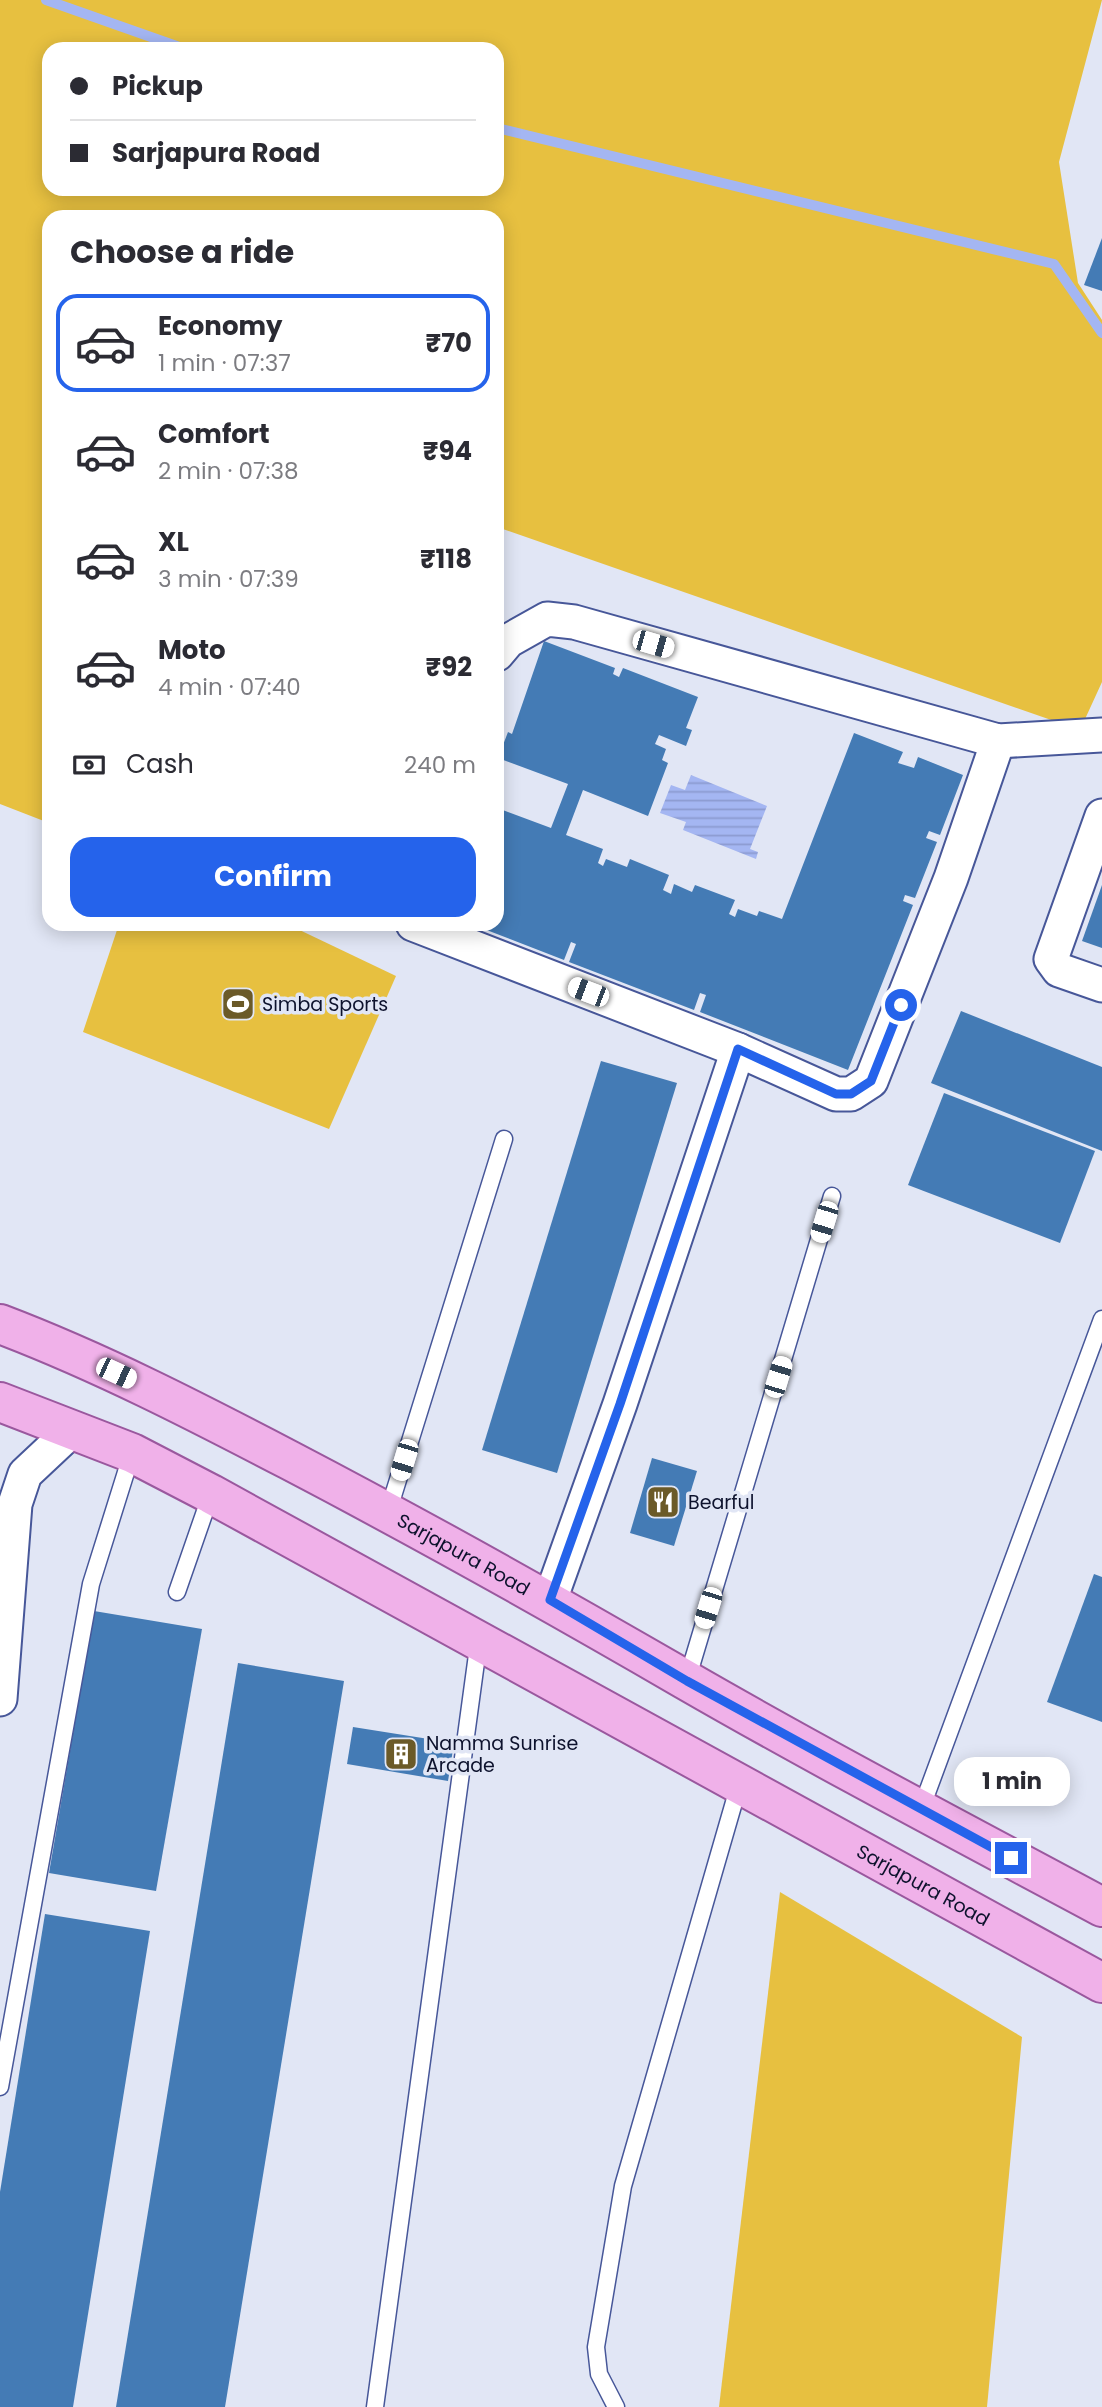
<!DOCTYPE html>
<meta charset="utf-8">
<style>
:root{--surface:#fff;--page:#f7f7f7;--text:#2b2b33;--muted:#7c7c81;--line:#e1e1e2;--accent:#2563eb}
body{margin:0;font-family:Poppins,sans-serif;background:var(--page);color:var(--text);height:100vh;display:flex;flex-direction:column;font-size:26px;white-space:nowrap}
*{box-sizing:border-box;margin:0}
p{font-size:23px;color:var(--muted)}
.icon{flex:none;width:38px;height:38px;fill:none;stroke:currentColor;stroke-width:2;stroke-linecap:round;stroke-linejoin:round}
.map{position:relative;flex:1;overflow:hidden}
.drawer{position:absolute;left:42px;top:210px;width:462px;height:721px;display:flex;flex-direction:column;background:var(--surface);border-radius:21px;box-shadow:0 4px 18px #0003}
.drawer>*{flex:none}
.hud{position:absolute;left:42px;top:42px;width:462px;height:154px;border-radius:21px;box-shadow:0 4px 18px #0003;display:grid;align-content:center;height:154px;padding:0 28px;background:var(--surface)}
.end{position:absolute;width:32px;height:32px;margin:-16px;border:9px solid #2563eb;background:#fff;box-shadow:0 0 0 4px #fff}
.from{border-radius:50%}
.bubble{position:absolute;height:49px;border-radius:21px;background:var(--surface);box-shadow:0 4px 18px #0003;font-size:23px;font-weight:700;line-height:49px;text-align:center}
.car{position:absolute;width:21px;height:42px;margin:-21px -10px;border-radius:9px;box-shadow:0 0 5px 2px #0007;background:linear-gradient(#fff 24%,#345 0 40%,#fff 0 76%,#345 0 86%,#fff 0)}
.hud b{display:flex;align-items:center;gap:24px;height:66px;font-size:26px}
.hud b+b{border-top:2px solid var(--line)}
.hud i{width:18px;height:18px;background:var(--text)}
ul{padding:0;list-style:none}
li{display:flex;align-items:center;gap:21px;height:98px;margin:0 14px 10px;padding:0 14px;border:4px solid transparent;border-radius:21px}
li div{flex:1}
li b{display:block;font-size:26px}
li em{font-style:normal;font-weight:700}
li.current{border-color:var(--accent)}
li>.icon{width:63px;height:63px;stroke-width:1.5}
h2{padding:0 28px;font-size:32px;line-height:84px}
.pay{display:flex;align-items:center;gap:18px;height:77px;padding:0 28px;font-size:26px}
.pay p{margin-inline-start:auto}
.action{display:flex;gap:14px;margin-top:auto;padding:14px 28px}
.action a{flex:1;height:80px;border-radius:21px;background:var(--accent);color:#fff;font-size:28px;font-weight:700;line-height:80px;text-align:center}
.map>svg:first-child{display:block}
</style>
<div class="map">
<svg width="1102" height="2407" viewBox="0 0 1102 2407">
<defs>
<pattern id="water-rules" width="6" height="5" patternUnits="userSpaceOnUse" patternTransform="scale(1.75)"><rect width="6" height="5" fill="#a4b6f2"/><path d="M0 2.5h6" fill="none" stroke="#8c9bd0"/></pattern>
</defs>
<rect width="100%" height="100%" fill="#e1e6f5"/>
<!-- green -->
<g fill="#e7c040" fill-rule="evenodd">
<path d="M0,0H1102L1059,162L1078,283L1102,320V682L1080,730L497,527V217H49V823L0,804ZM49,49H497V189H49Z"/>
<path d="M119,924H287L396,976L329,1129L83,1032Z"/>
<path d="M780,1892L1022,2037L987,2407H719Z"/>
</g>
<!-- water -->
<path fill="url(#water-rules)" d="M691,775L767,806L750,849L758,852L756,859L683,830L686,822L660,813L671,785L685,790Z"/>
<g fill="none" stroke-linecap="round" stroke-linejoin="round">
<!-- stream -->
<g stroke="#a4b6f2" stroke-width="10">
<path d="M46,0L185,49"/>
<path d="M497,128L1054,264L1102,333"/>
</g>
</g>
<!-- building -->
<g fill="#447bb5">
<path d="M1102,238V291L1084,285Z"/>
<path d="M544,641L615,668L613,674L619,677L623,668L698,697L686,728L692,730L686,746L659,735L655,744L666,749L662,760L668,763L648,816L583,790L566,835L603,849L598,863L603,866L606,859L627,867L630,859L669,875L663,890L671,894L674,884L692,892L695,885L735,900L729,914L735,917L738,909L757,916L759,911L782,919L854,733L903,752L898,763L914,768L918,757L963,775L940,835L929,831L926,838L937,842L915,898L905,895L903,901L913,905L848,1070L700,1012L706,995L700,993L694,1010L569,962L576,944L571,942L564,960L471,924H497V817L500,809L551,828L568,784L498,758L508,732L512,734Z"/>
<path d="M1102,885V948L1082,941Z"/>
<path d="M961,1011L1102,1067V1151L931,1083Z"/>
<path d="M601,1061L677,1083L557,1473L482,1450Z"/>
<path d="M944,1093L1095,1151L1060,1243L908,1185Z"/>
<path d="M652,1458L697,1471L674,1546L630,1533Z"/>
<path d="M1094,1574L1102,1577V1722L1047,1702Z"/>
<path d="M94,1611L202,1629L156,1891L49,1873Z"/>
<path d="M238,1663L344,1681L225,2407H116Z"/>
<path d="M353,1727L454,1743L448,1781L347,1764Z"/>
<path d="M45,1914L150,1931L73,2407H0V2192Z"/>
</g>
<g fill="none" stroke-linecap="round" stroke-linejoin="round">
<defs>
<g id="lane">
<path d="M388,1512L504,1139"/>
<path d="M177,1592L211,1494"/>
<path d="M687,1680L832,1196"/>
<path d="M921,1809L1102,1319"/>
<path d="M0,2087L91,1584L132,1453"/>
<path d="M375,2407L479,1640"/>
<path d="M616,2407L599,2374L596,2347L623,2186L739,1785"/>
</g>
<g id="street">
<path d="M497,654L508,641L547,619L574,622L998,741L1102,735"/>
<path d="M1102,816L1051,959L1059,970L1102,985"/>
<path d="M413,924L738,1050L836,1094H851L871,1081L951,878L998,741"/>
<path d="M550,1600L620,1404L738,1050"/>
<path d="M0,1699L15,1504L25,1474L73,1429"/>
</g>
<g id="primary">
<path id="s1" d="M0,1324C100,1362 195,1411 289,1460C423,1530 553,1603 684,1679C821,1758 962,1832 1102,1907"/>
<path id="s2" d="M0,1402L132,1453L211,1494L1102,1983"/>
</g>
</defs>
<!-- lane casing -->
<use href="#lane" stroke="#475799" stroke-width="19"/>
<!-- street casing -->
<use href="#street" stroke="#475799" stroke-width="37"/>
<!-- primary casing -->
<use href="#primary" stroke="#9a589e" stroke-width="42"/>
<!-- lane -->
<use href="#lane" stroke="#fff" stroke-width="16"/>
<!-- street -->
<use href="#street" stroke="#fff" stroke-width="33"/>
<!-- primary -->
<use href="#primary" stroke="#f0b1e9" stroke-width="38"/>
</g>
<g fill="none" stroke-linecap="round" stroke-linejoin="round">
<!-- route -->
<path stroke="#2563eb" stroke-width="9" d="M901,1005L871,1081L851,1094H836L738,1049L620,1404L550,1600L687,1681L1011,1858"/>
</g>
<!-- icons -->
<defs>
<symbol id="stadium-square" viewBox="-11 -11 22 22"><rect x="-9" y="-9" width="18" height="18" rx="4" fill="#6b5a28" stroke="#e1e6f5"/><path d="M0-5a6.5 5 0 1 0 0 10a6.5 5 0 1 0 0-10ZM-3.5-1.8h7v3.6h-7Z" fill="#fff"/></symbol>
<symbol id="restaurant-square" viewBox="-11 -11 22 22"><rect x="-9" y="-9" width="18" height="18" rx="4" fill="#6b5a28" stroke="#e1e6f5"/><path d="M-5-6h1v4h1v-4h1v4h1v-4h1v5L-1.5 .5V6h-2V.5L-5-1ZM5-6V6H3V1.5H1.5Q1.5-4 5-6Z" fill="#fff"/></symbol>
<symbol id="building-square" viewBox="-11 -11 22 22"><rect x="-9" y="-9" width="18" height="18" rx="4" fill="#6b5a28" stroke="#e1e6f5"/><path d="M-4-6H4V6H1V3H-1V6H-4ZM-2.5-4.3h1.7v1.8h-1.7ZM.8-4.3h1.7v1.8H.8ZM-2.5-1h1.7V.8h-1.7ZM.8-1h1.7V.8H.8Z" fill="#fff"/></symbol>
</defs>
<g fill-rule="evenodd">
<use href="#stadium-square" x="219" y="985" width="38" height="38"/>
<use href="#restaurant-square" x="644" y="1483" width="38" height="38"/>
<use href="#building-square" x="382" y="1735" width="38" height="38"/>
</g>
<g text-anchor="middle" stroke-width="7" stroke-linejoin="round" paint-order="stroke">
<!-- poi labels -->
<g font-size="19" fill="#0d122d" stroke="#e1e6f5" text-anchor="start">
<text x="262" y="1011">Simba Sports</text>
<text x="688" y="1509">Bearful</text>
<text x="426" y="1750">Namma Sunrise<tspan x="426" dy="22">Arcade</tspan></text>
</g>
<!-- street labels -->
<g font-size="19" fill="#0d122d" stroke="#e1e6f5">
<text dy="7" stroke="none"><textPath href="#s1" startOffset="518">Sarjapura Road</textPath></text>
<text dy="7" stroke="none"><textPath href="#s2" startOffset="1043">Sarjapura Road</textPath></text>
</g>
</g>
</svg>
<i class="end from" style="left:901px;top:1005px"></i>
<i class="end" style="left:1011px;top:1858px"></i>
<div class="bubble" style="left:954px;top:1757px;width:116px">1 min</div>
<i class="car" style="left:653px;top:644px;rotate:106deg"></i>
<i class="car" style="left:588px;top:992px;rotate:291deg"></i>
<i class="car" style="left:824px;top:1222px;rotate:197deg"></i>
<i class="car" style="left:116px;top:1373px;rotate:115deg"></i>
<i class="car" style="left:778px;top:1377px;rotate:17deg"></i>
<i class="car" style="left:404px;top:1460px;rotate:197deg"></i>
<i class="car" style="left:708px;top:1608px;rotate:197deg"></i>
<div class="hud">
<b><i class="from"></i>Pickup</b>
<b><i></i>Sarjapura Road</b>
</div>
<section class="drawer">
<h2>Choose a ride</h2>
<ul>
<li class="current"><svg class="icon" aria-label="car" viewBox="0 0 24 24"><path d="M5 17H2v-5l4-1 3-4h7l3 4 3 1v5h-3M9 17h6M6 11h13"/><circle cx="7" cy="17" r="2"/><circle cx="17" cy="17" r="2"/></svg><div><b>Economy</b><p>1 min · 07:37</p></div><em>₹70</em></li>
<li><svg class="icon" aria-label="car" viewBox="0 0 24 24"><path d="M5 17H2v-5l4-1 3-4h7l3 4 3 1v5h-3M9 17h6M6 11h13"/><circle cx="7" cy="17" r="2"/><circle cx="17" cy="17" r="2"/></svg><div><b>Comfort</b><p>2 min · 07:38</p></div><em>₹94</em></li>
<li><svg class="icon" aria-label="car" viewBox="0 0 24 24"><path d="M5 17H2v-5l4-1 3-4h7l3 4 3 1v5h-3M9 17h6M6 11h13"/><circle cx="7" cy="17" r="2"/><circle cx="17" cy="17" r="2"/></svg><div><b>XL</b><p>3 min · 07:39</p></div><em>₹118</em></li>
<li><svg class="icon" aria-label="car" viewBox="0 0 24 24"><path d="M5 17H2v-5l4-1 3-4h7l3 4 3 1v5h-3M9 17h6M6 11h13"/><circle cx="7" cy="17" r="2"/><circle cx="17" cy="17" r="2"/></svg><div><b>Moto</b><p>4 min · 07:40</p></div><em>₹92</em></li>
</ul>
<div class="pay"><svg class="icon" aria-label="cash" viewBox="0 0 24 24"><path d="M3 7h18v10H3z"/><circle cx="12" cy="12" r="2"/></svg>Cash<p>240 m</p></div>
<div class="action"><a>Confirm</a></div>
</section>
</div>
